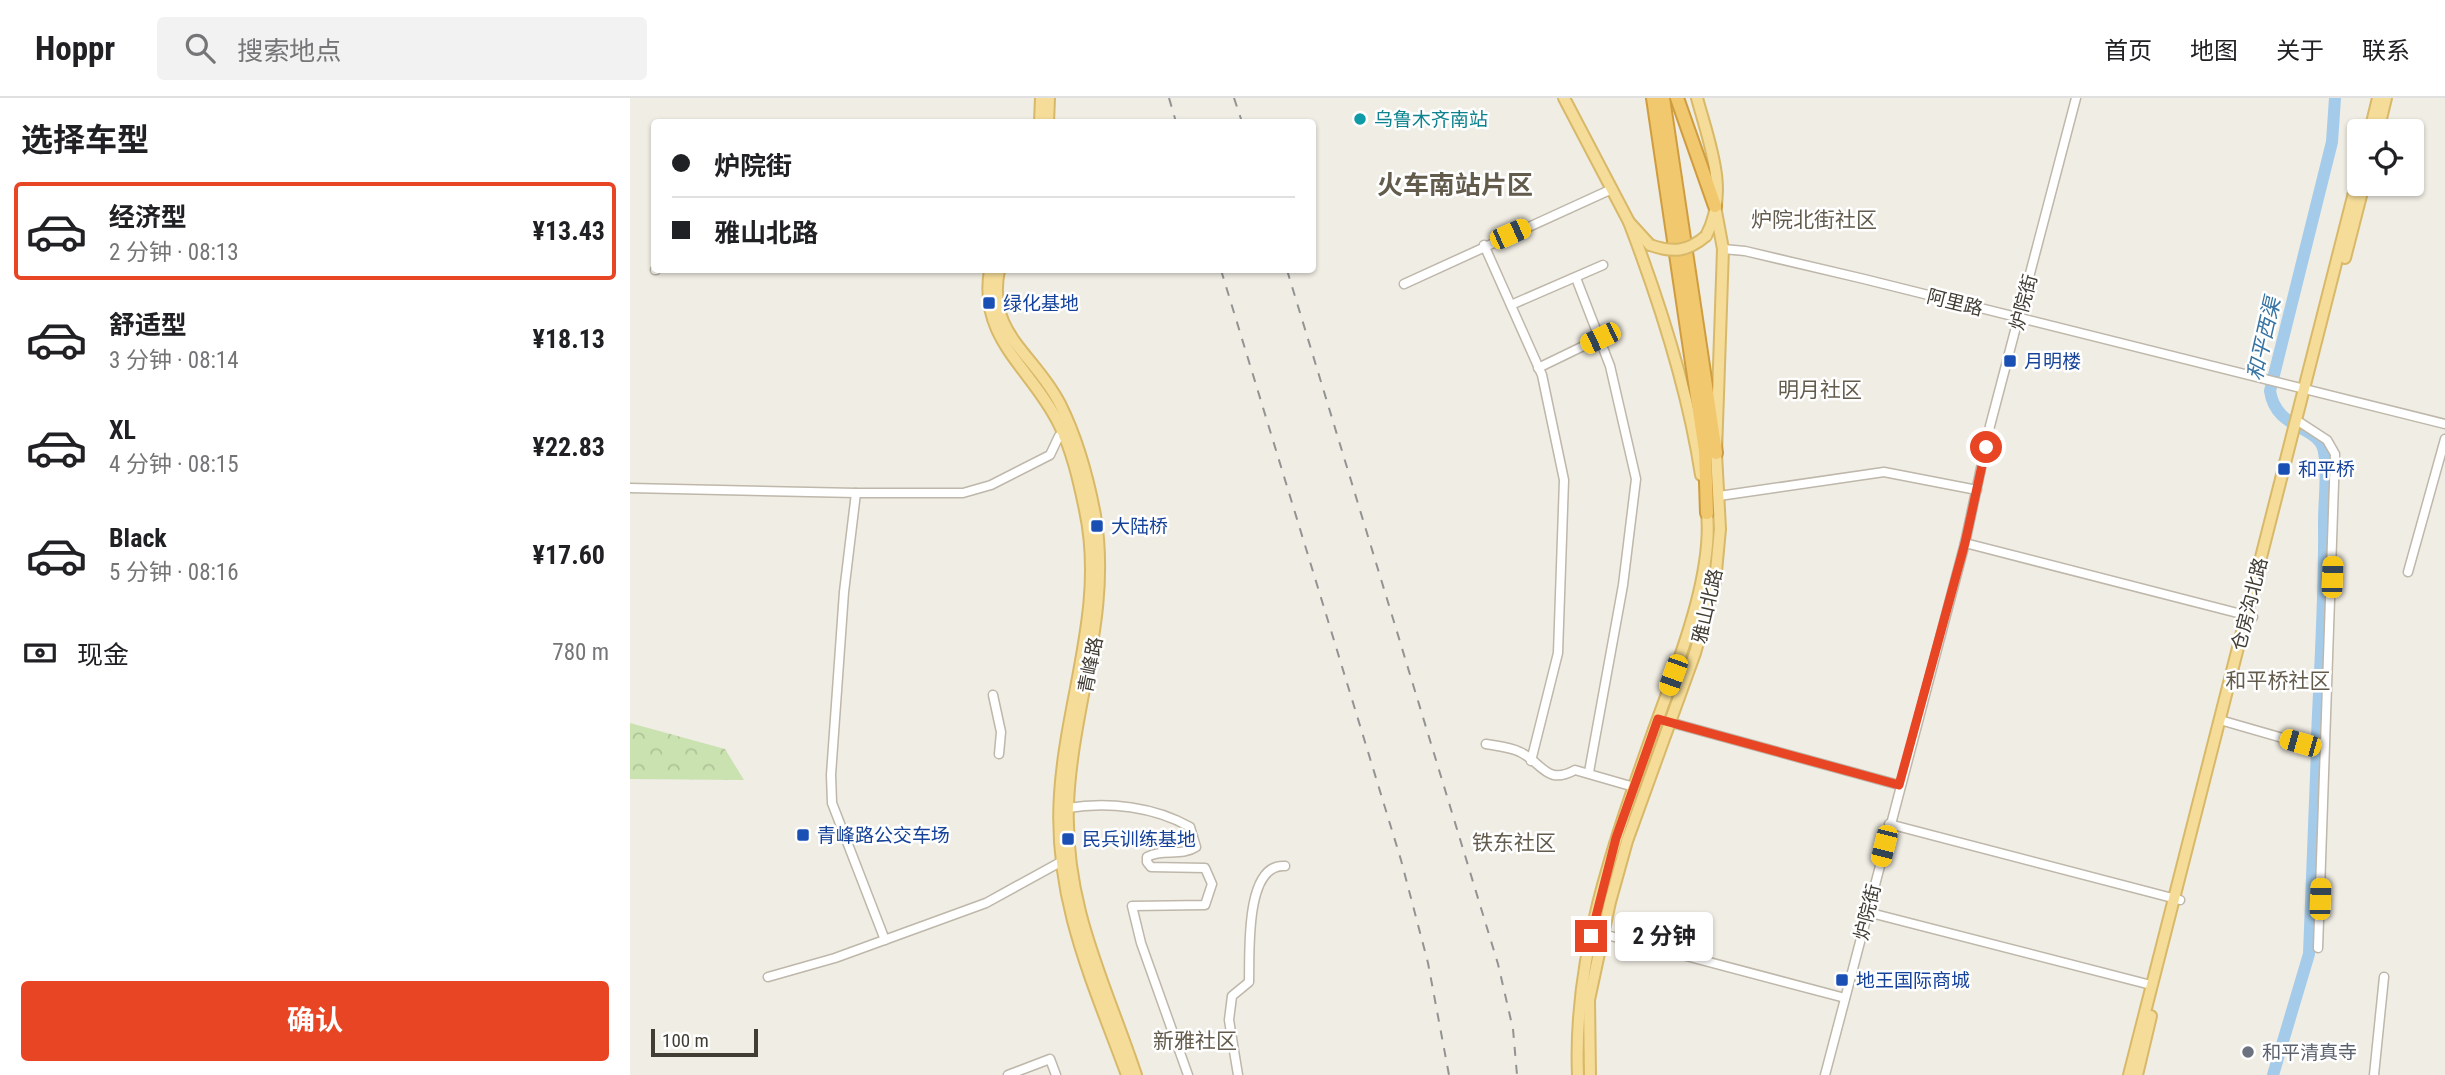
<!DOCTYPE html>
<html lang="zh">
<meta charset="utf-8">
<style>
:root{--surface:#fff;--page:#f2f2f2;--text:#202124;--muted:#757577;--line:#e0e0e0;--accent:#e74523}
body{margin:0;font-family:"Roboto Condensed","Noto Sans SC",sans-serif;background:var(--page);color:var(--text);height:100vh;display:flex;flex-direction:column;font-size:26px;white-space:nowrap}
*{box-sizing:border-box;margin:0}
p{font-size:23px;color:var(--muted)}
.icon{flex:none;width:38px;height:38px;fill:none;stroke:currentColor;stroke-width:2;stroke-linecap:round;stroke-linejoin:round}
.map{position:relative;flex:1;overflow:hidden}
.details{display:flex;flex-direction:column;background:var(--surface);width:630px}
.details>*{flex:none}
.banner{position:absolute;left:21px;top:21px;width:665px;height:154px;border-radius:7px;box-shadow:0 2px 5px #0004;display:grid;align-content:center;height:154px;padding:0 21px;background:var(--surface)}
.buttons{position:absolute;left:1717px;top:21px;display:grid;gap:14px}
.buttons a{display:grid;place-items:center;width:77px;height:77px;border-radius:7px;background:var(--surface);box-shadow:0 2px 5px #0004;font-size:35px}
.scale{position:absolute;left:21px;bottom:18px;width:107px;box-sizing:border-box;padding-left:7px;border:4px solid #413d34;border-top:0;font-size:19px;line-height:24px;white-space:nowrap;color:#413d34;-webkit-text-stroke:5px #fff;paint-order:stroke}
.end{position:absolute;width:32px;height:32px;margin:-16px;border:9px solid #e74523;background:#fff;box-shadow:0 0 0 4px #fff}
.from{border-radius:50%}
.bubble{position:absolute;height:49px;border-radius:7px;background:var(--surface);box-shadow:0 2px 5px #0004;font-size:23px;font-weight:700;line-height:49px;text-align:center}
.car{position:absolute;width:21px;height:42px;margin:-21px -10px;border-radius:9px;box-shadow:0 0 5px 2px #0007;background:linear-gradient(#f5c518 24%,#345 0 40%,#f5c518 0 76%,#345 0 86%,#f5c518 0)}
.banner b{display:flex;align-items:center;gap:24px;height:66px;font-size:26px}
.banner b+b{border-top:2px solid var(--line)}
.banner i{width:18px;height:18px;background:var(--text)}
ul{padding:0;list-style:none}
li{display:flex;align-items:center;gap:21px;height:98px;margin:0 14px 10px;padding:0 7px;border:4px solid transparent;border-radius:7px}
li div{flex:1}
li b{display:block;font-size:26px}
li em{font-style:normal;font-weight:700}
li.selected{border-color:var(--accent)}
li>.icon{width:63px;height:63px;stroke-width:1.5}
h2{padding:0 21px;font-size:32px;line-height:84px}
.pay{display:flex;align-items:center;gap:18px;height:77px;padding:0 21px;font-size:26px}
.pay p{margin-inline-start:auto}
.primary-button{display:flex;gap:14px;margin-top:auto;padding:14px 21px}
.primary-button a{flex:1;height:80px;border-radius:7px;background:var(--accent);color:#fff;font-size:28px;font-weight:700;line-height:80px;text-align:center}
header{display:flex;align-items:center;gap:42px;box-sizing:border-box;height:98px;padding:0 35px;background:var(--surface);border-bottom:2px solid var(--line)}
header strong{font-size:33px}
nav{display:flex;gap:38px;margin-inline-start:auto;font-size:24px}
.search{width:490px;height:63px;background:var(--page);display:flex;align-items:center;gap:18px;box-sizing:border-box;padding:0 24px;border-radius:7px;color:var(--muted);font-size:26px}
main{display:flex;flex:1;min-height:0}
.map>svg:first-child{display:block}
</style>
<header>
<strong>Hoppr</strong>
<div class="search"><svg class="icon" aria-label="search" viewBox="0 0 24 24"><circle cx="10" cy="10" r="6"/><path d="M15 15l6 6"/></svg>搜索地点</div>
<nav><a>首页</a><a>地图</a><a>关于</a><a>联系</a></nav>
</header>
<main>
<section class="details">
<h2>选择车型</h2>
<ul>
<li class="selected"><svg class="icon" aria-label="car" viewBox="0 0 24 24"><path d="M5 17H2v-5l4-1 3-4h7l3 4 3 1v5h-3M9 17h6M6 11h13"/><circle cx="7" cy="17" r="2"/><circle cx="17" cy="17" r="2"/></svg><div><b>经济型</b><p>2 分钟 · 08:13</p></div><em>¥13.43</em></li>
<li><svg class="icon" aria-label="car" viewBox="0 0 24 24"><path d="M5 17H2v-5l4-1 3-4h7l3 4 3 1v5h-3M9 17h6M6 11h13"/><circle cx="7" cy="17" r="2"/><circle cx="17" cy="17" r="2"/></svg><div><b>舒适型</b><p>3 分钟 · 08:14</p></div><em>¥18.13</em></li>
<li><svg class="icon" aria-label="car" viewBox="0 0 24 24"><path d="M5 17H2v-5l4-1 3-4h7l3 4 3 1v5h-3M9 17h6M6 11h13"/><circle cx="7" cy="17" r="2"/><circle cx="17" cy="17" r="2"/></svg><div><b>XL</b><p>4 分钟 · 08:15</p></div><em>¥22.83</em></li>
<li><svg class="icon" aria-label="car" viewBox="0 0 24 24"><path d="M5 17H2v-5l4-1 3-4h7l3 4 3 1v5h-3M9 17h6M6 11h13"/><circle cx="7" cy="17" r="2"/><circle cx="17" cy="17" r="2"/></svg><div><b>Black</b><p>5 分钟 · 08:16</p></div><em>¥17.60</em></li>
</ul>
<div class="pay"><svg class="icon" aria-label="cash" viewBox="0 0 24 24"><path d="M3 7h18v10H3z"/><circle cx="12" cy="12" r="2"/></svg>现金<p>780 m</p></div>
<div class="primary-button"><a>确认</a></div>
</section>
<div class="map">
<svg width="1815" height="977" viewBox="0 0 1815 977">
<defs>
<pattern id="forest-crowns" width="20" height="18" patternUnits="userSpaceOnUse" patternTransform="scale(1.75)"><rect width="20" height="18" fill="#cae2af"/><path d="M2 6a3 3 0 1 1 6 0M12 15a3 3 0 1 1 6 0" fill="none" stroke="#afc397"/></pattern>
</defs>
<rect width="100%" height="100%" fill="#f0ede4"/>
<!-- forest -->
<path fill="url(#forest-crowns)" d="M0,625L95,651L114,682L0,681Z"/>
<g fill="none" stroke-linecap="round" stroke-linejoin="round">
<!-- river -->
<g stroke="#a4cbe9" stroke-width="12">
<path d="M1687,639C1690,567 1695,495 1694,424C1694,401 1698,376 1694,354C1690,327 1646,333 1640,293L1702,44L1705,0"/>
<path d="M1643,977L1679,856L1687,652"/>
</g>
<defs>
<g id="minor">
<path d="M854,147L912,277L934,382L928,555L901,663"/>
<path d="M1093,151L1115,153L1234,181L1815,326"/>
<path d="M25,172H26"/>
<path d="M946,180L980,268L1006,381L993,487L959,674"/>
<path d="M774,186L982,91"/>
<path d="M881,207L973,167"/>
<path d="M908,270L970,240"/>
<path d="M1671,325L1697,342L1705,356L1688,850"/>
<path d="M0,390L226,395"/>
<path d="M1089,398L1254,374L1347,392"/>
<path d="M1335,445L1623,519"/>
<path d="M1778,474L1815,341"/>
<path d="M363,597L371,634L369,656"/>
<path d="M1028,621L1269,687"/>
<path d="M1590,622L1670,645H1694"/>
<path d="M856,646C867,648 880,649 890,654C912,664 916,688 945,672L1004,689"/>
<path d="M438,710C478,703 525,709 560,729L566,749C551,759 532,750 517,759V764L521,769L575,770L582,786L575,807L502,808L511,845L558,977"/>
<path d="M1259,726L1550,802"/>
<path d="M1237,814L1521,887"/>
<path d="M973,836L1215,900"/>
<path d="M255,842L202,705L201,677L214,494L226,395H333L361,387L420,357L429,338L437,335"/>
<path d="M138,879L205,860L356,805L436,761"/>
<path d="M378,977L420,961L426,977"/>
<path d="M608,977L599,922L602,898L619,884C620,858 614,765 655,768"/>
<path d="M1195,977L1335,445L1360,328L1446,0"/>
<path d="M1744,977L1754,879"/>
</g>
<g id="major">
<path d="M934,0L999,124L1020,147"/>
<path d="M1067,0C1079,45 1100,94 1076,138"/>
<path d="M410,24L411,0"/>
<path d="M418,24L419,0"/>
<path d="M1740,33L1748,0"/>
<path d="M1748,33L1756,0"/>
<path d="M999,124C1030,205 1058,292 1071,377"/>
<path d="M1715,160L1734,86"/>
<path d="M360,172C348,242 402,270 429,326C442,352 449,383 455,412C476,509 436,600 430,696C423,800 462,882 497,977"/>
<path d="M369,172C356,236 404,255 430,306C447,340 458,380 465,417C482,517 442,608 438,706C434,808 475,884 506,977"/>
<path d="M948,977C943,859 983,747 1022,637C1044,575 1087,473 1076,407"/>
<path d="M960,977L959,902L980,804L997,743L1065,555L1085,484L1090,431L1086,355L1093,151L1085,108"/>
<path d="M1499,977L1729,75"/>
<path d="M1507,977L1521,918"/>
</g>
<g id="highway">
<path d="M1023,0L1075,353L1077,415"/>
<path d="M1033,0L1086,355"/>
<path d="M1047,0L1085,108"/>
</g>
</defs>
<!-- minor casing -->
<use href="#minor" stroke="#beb7aa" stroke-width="11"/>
<!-- major casing -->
<use href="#major" stroke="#d8b969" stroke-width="14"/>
<!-- highway casing -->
<use href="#highway" stroke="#cf9d3f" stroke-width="16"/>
<!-- minor -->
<use href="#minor" stroke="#fff" stroke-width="8"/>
<!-- major -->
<use href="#major" stroke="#f5dc98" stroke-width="10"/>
<!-- highway -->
<use href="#highway" stroke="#f1c86e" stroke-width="12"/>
<!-- rail -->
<g stroke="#939393" stroke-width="2" stroke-dasharray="9 9" stroke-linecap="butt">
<path d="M539,0L546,24"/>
<path d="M604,0L612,24"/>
<path d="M591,172L771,762L798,865L819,977"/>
<path d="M657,172L868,866L883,931L887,977"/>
</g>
<defs>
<path id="major-bridge" d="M1020,147C1043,155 1057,154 1076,138"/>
</defs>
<!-- major-bridge casing -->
<use href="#major-bridge" stroke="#d8b969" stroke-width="14" stroke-linecap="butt"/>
<!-- major-bridge -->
<use href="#major-bridge" stroke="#f5dc98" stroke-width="10"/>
</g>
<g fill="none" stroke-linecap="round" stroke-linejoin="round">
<!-- route -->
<path stroke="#e74523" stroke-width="9" d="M961,838L986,740L1028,621L1269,687L1335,445L1356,349"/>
</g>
<!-- markers -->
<circle fill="#0f9aa8" stroke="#fff" stroke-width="2.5" cx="730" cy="21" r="7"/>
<g fill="#1a4fb4" stroke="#fff" stroke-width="2.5">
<rect x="352" y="198" width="14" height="14" rx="3.5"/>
<rect x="1373" y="256" width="14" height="14" rx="3.5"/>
<rect x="1647" y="364" width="14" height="14" rx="3.5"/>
<rect x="460" y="421" width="14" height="14" rx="3.5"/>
<rect x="166" y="730" width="14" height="14" rx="3.5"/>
<rect x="431" y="734" width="14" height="14" rx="3.5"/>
<rect x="1205" y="875" width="14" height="14" rx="3.5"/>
</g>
<circle fill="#6b7280" stroke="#fff" stroke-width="2.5" cx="1618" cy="954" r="7"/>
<g text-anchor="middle" stroke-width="5" stroke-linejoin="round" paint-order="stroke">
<!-- culture labels -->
<g font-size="19" fill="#0d838f" stroke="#fff" text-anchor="start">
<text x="744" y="28">乌鲁木齐南站</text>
</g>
<!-- street labels -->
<g font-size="19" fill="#413d34" stroke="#fff">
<text transform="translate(1325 204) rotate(14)" y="7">阿里路</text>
<text transform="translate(1393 204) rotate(-75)" y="7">炉院街</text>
<text transform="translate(1619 506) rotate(-76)" y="7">仓房沟北路</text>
<text transform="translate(1077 508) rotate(-77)" y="7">雅山北路</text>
<text transform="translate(460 567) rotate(-79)" y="7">青峰路</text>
<text transform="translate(1237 814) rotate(-76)" y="7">炉院街</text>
</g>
<!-- transit labels -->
<g font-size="19" fill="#164399" stroke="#fff" text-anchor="start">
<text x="373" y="212">绿化基地</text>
<text x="1394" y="270">月明楼</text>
<text x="1668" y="378">和平桥</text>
<text x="481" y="435">大陆桥</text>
<text x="187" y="744">青峰路公交车场</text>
<text x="452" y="748">民兵训练基地</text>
<text x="1226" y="889">地王国际商城</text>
</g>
<!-- worship labels -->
<g font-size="19" fill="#5b616d" stroke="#fff" text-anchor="start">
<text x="1632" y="961">和平清真寺</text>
</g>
<!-- neighbourhood labels -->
<g font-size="21" fill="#635b4c" stroke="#fff">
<text x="1184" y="129">炉院北街社区</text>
<text x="1190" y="299">明月社区</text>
<text x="1648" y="590">和平桥社区</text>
<text x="884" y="752">铁东社区</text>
<text x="565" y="950">新雅社区</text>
</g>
<!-- water labels -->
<g font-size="21" font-style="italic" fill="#3774a3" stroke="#fff">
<text transform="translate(1634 241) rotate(-77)" y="7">和平西渠</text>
</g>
<!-- district labels -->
<g font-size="26" font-weight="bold" fill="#635b4c" stroke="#fff">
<text x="825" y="96">火车南站片区</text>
</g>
</g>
</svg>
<div class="buttons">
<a><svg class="icon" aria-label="locate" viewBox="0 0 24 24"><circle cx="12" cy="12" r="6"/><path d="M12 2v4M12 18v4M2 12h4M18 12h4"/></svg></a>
</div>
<div class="scale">100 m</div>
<i class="end from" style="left:1356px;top:349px"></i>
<i class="end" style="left:961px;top:838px"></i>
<div class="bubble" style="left:985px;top:814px;width:98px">2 分钟</div>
<i class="car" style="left:880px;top:136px;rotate:66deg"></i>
<i class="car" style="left:970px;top:240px;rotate:244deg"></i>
<i class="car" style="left:1702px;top:479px;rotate:2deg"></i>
<i class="car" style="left:1043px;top:577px;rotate:200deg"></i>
<i class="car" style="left:1670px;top:645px;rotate:286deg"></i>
<i class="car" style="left:1254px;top:748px;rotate:194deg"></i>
<i class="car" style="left:1690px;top:801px;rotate:2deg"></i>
<div class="banner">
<b><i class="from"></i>炉院街</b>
<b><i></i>雅山北路</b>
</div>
</div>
</main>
